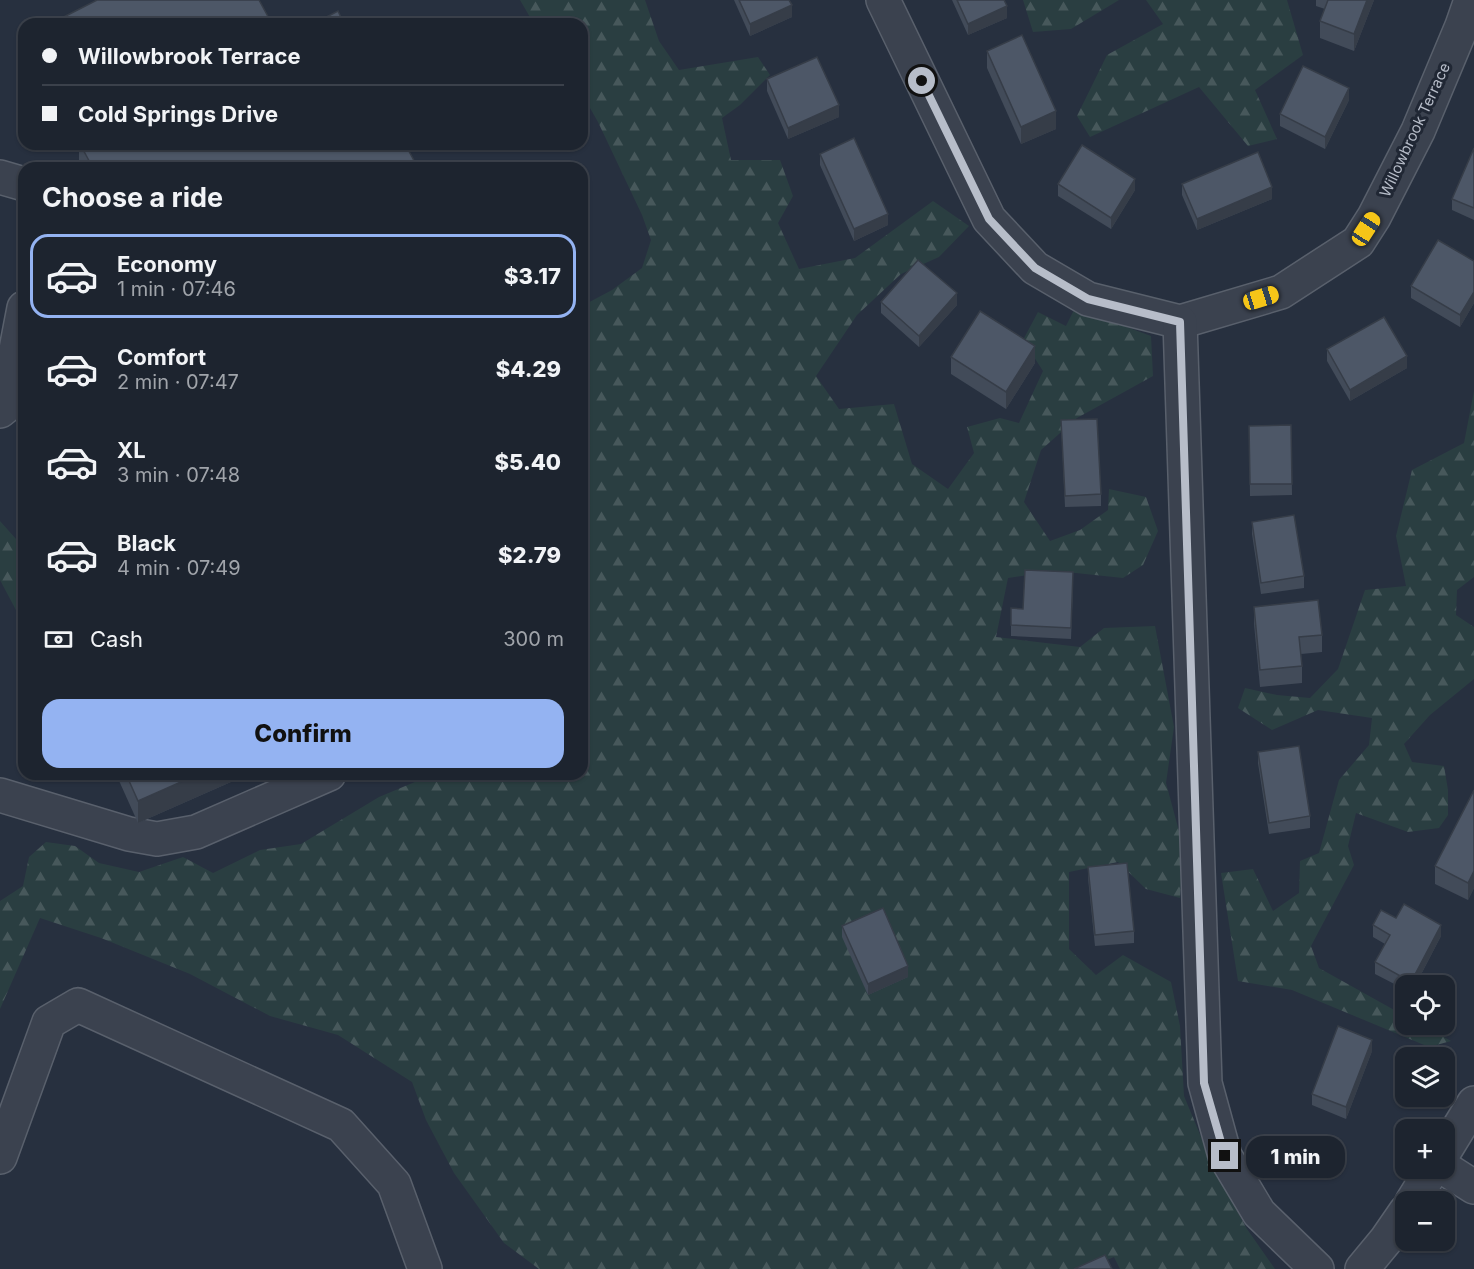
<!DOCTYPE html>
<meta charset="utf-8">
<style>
:root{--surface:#1d242f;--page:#252c37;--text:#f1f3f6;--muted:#a0a4aa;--line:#3b414b;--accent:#94b3f2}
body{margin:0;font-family:Inter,sans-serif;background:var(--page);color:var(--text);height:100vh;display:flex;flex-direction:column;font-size:22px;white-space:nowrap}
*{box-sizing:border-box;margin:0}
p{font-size:20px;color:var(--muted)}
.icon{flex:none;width:33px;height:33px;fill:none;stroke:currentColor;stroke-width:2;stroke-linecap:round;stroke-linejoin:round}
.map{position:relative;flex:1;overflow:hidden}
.side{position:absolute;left:18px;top:162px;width:570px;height:618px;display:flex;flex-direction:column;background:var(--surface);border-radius:18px;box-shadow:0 2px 4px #0004,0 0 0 2px var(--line)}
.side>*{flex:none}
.top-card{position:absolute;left:18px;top:18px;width:570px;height:132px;border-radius:18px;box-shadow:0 2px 4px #0004,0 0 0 2px var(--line);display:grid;align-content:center;height:132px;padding:0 24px;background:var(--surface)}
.controls{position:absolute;left:1395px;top:975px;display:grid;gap:12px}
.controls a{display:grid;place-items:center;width:60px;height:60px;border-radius:12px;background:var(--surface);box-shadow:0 2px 4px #0004,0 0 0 2px var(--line);font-size:30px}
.end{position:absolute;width:27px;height:27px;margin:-14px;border:8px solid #b7bdc9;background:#111;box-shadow:0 0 0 3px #111}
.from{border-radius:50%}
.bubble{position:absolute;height:42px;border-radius:18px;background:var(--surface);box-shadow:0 2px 4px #0004,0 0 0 2px var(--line);font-size:20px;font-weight:800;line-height:42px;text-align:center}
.car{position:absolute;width:18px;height:36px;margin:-18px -9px;border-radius:8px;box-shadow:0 0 4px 2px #0007;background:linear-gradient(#f5c518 24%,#345 0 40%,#f5c518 0 76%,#345 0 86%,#f5c518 0)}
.top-card b{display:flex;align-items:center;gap:21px;height:57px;font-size:22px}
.top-card b+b{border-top:2px solid var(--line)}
.top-card i{width:15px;height:15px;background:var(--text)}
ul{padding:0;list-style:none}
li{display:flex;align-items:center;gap:18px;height:84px;margin:0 12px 9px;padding:0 12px;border:3px solid transparent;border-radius:18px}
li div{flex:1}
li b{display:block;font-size:22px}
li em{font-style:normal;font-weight:800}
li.selected{border-color:var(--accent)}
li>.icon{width:54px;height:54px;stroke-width:1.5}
h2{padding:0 24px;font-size:27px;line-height:72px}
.pay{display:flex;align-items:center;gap:15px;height:66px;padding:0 24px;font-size:22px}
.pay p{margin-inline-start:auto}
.button{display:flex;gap:12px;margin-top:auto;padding:12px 24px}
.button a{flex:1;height:69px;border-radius:18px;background:var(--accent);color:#111;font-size:24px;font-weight:800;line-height:69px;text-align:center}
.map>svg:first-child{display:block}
</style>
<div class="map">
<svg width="1474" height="1269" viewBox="0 0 1474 1269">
<defs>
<pattern id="forest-firs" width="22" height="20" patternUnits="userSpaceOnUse" patternTransform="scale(1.5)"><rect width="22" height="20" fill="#2a3e41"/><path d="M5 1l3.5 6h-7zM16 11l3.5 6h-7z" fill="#47585b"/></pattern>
</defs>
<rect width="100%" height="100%" fill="#27303f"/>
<!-- forest -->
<g fill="url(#forest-firs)">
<path d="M520,0H645L659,41L679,70L758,57L770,75L740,105L722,118L731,160H780L793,196L778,223L799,269L855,258L933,201L969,226L939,257L901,274L857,315L816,376L839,409L894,404L912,464L948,489L974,453L967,427L1000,418L1019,423L1043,371L1023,340L1038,312L1066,326L1075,308L1151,336L1153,376L1077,418L1041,450L1024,502L1050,541L1080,530L1108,510L1109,489L1146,497L1158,531L1143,565L1123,578L1057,571L1008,578L996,637L1080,647L1104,628L1155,626L1174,727L1166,783L1183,846L1180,898L1146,889L1118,862L1069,872V949L1096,975L1123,955L1171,982L1180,1026L1184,1096L1216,1173L1247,1229L1275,1269H1120L1114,1257L1086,1269H539L504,1243L454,1173L426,1120L412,1082L338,1035L270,1016L190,974L101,938L40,918L0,1009V901L23,886L29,857L46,842L75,846L99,863L139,872L183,857L213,873L260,850L301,844L379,797L434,774H582V306L612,290L642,268L651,240L642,215L598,122L582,94V24H534Z"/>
<path d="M1023,0H1119L1071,29L1033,32Z"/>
<path d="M1146,0H1287L1303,55L1255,90L1277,139L1248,146L1199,87L1090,137L1077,116L1107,55L1163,24Z"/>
<path d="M1474,391V577L1457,590L1456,615L1474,627V679L1430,715L1404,744L1412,762L1444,766L1448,790V815L1439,828L1408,832L1356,813L1348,846L1354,865L1311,946L1319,968L1405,1016L1406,1024L1422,1025L1451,1041L1429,1047L1292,990L1238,981L1221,873L1253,869L1273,911L1299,893L1300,861L1319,853L1339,780L1369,745L1372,718L1318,710L1272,730L1238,708L1245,688L1277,695L1310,698L1338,669L1365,590L1406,586L1396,536L1412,470L1464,443Z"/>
<path d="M0,521L16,539L24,536V641L17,612L0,580Z"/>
</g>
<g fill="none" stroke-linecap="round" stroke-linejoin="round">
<defs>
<g id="minor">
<path d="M883,0L989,219L1035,268L1088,299L1180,322L1281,292L1358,242L1374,217L1418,131L1462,26L1471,0"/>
<path d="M0,177L24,184"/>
<path d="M1180,322L1205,1083L1225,1156L1259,1213L1317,1269"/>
<path d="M0,411L5,407L24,308"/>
<path d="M0,795L129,834L157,839L196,832L329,774"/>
<path d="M1444,1152L1474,1103"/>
<path d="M0,1157L49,1022L78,1005L341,1125L394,1184L425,1269"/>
<path d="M1444,1168L1474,1187"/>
<path d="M1412,1202L1433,1168"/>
<path d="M1362,1269L1386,1240L1406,1211"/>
</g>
</defs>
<!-- minor casing -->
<use href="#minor" stroke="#59606c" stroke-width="36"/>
<!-- minor -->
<use href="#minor" stroke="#3b424f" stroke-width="33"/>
</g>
<!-- wall -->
<g fill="#424b59">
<path d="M734,0H789L792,17L750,36Z"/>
<path d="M952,0H1004L1007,18L968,35Z"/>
<path d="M1316,0H1374L1354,51L1320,38V21L1325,9L1316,6Z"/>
<path d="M987,51L1056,129L1021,144L987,68Z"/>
<path d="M767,79L839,117L788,139L767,91Z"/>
<path d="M1349,100L1325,149L1280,126V114Z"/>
<path d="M79,144H405L418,168H81L79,163Z"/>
<path d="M1474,148V220L1452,210V199Z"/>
<path d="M820,154L888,225L854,241L820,165Z"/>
<path d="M1058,184L1135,190L1111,229L1058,196Z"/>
<path d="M1182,184L1272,199L1197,230L1182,195Z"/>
<path d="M1474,261V303L1460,327L1411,298V286Z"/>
<path d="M881,302L957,305L919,347L881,313Z"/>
<path d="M1327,349L1407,368L1350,401L1327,361Z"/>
<path d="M951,357L1035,363L1006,409L951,374Z"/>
<path d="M1061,420L1101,494V506L1065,507Z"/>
<path d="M1291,425L1292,495L1250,496L1249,426Z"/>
<path d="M1252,522L1304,576V588L1261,594L1252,534Z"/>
<path d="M1073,584L1071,639L1011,636V625Z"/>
<path d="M1254,607L1322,635V652L1301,654L1302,666V683L1260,687L1254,624Z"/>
<path d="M1258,752L1310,816V828L1269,834L1258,763Z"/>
<path d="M116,774H249L138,823Z"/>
<path d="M1474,790V888L1468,900L1435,884V866Z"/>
<path d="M1088,867L1134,931V943L1095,946L1088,878Z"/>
<path d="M1396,918L1441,936L1415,986H1406V990L1375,974V962L1385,944L1373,937V925Z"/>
<path d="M842,926L908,977L868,995L842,937Z"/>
<path d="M1372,1051L1346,1119L1312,1105V1094Z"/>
</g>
<!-- shaded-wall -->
<g fill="#363d48">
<path d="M1367,0H1374L1354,51V34Z"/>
<path d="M792,5V17L750,36V24Z"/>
<path d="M1007,6V18L968,35V24Z"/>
<path d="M1349,88V100L1325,149V137Z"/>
<path d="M839,105V117L788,139V128Z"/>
<path d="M1056,111V129L1021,144V127Z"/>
<path d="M1135,179V190L1111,229V218Z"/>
<path d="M1272,187V199L1197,230V219Z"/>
<path d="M888,214V225L854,241V229Z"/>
<path d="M1474,292V303L1460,327V315Z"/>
<path d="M957,293V305L919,347V336Z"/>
<path d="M1035,346V363L1006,409V392Z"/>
<path d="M1407,356V368L1350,401V390Z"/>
<path d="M199,774H249L138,823V801Z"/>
<path d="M1474,871V888L1468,900V883Z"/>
<path d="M1441,925V936L1415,986H1411V982Z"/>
<path d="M908,966V977L868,995V984Z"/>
<path d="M1372,1040V1051L1346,1119V1107Z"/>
</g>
<!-- building -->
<g fill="#4d5767" stroke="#363d48" stroke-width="1.5">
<path d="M97,0H259L272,24H50Z"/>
<path d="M739,0H789L792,5L750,24Z"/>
<path d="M957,0H1004L1007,6L968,24Z"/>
<path d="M1328,0H1367L1354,34L1320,21Z"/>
<path d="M338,11L344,24H313Z"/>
<path d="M1022,35L1056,111L1021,127L987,51Z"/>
<path d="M817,57L839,105L788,128L767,79Z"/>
<path d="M1303,66L1349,88L1325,137L1280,114Z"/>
<path d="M854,138L888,214L854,229L820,154Z"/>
<path d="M80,144H405L418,168H93Z"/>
<path d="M1082,145L1135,179L1111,218L1058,184Z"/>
<path d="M1474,148V208L1452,199Z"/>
<path d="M1258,152L1272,187L1197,219L1182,184Z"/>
<path d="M1438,240L1474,261V292L1460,315L1411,286Z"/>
<path d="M918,260L957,293L919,336L881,302Z"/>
<path d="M980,311L1035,346L1006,392L951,357Z"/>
<path d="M1384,317L1407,356L1350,390L1327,349Z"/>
<path d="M1097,419L1101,494L1065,496L1061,420Z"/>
<path d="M1291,425L1292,484H1250L1249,426Z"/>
<path d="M1294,515L1304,576L1261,583L1252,522Z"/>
<path d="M1025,570L1073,572L1071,628L1011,625V608L1023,609Z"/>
<path d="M1318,600L1322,635L1299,637L1302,666L1260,670L1254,607Z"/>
<path d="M1299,746L1310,816L1269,823L1258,752Z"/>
<path d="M126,774H199L138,801Z"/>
<path d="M1474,790V871L1468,883L1435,866Z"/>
<path d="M1127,863L1134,931L1095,935L1088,867Z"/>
<path d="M1404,904L1441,925L1411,982L1375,962L1390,935L1373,925L1381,910L1396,918Z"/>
<path d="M883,908L908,966L868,984L842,926Z"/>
<path d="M1338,1026L1372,1040L1346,1107L1312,1094Z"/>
<path d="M1105,1255L1112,1269H1074Z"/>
</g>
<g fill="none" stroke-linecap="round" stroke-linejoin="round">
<!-- route -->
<path stroke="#b7bdc9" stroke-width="8" d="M922,81L989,219L1035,268L1088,299L1180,322L1204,1083L1225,1156"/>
</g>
<g text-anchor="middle" stroke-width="6" stroke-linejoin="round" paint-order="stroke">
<!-- street labels -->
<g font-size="15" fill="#b7bdc9" stroke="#202734">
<text transform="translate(1415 130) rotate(-65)" y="5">Willowbrook Terrace</text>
</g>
</g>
</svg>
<div class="controls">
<a><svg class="icon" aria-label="locate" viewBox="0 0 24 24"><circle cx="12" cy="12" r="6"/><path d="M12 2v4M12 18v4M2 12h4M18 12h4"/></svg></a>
<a><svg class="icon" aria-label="layers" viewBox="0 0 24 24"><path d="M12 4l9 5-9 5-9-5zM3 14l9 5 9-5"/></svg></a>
<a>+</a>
<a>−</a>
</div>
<i class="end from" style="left:922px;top:81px"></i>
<i class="end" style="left:1225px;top:1156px"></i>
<div class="bubble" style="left:1246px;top:1136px;width:99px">1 min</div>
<i class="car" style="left:1366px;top:229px;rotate:33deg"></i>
<i class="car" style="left:1261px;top:298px;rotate:73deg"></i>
<div class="top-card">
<b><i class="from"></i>Willowbrook Terrace</b>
<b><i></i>Cold Springs Drive</b>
</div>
<section class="side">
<h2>Choose a ride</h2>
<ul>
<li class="selected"><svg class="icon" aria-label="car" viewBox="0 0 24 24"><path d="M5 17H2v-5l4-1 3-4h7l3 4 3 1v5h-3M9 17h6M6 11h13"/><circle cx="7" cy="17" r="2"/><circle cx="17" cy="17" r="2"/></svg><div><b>Economy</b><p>1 min · 07:46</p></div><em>$3.17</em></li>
<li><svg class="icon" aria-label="car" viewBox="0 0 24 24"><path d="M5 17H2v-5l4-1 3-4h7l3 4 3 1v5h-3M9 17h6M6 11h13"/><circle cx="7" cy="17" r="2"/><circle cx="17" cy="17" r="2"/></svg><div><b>Comfort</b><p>2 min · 07:47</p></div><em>$4.29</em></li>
<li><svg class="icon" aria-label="car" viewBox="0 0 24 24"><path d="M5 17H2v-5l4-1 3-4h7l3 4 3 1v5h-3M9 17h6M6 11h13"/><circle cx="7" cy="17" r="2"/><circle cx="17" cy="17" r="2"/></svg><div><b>XL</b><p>3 min · 07:48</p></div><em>$5.40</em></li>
<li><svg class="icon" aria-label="car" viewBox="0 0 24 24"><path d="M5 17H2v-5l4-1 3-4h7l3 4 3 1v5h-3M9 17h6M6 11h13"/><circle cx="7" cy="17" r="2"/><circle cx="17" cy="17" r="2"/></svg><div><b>Black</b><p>4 min · 07:49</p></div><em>$2.79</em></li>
</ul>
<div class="pay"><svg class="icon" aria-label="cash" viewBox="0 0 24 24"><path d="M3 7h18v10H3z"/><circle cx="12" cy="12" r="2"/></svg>Cash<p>300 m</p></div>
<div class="button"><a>Confirm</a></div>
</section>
</div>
